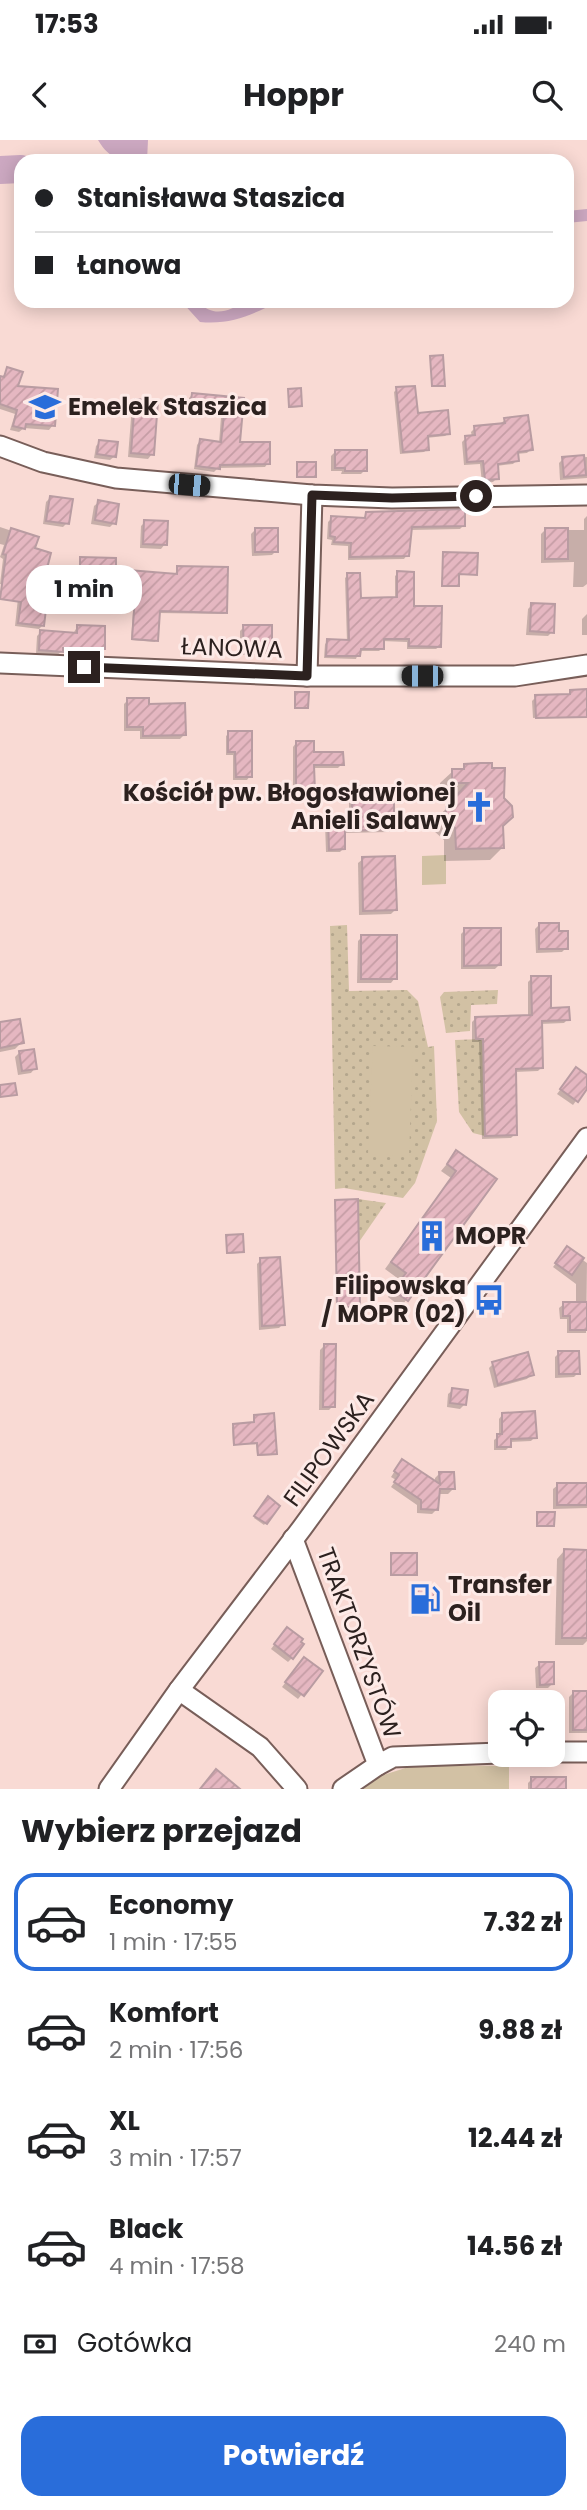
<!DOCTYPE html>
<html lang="pl">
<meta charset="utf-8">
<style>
:root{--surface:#fff;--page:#f6f6f6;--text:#202124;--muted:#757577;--line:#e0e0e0;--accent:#296dda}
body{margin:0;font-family:Poppins,sans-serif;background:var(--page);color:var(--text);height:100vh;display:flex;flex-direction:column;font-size:26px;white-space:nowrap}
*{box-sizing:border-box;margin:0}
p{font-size:23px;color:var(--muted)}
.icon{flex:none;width:38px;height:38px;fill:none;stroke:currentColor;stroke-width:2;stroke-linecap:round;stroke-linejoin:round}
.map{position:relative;height:1649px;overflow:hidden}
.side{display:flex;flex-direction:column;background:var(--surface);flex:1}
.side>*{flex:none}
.hud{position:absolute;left:14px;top:14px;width:560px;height:154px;border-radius:21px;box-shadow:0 4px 18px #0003;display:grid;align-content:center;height:154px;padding:0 21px;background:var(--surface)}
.tools{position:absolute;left:488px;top:1550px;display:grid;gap:14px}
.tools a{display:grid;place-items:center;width:77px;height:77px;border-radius:14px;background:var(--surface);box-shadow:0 4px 18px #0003;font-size:35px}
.end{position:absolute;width:32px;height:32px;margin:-16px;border:9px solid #2c211f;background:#fff;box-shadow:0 0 0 4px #fff}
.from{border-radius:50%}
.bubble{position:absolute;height:49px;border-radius:21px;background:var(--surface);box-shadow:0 4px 18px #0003;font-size:23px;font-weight:700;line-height:49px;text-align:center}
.car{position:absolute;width:21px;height:42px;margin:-21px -10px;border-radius:9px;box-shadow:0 0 5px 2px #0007;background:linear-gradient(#222 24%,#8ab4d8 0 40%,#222 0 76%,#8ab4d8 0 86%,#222 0)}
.hud b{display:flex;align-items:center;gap:24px;height:66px;font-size:26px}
.hud b+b{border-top:2px solid var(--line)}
.hud i{width:18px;height:18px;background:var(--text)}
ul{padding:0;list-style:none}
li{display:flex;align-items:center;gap:21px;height:98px;margin:0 14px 10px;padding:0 7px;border:4px solid transparent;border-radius:21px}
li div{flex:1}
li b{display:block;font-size:26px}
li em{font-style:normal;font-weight:700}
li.selected{border-color:var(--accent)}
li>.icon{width:63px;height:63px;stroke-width:1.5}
h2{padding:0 21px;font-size:32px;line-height:84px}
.pay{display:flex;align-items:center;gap:18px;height:77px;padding:0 21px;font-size:26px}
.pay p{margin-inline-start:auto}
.button{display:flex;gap:14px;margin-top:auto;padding:14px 21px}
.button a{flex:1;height:80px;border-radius:21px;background:var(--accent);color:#fff;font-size:28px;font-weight:700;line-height:80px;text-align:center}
.status{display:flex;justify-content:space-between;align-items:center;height:49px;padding:0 35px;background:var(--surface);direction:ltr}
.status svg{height:19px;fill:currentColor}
header{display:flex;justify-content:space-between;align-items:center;height:91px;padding:0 21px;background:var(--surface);font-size:32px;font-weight:700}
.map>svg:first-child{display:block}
</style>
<div class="status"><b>17:53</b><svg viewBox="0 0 49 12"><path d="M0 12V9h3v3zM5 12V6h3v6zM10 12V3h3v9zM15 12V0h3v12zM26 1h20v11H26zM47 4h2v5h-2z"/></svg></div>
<header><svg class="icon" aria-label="back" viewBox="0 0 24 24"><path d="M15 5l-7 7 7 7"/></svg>Hoppr<svg class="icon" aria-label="search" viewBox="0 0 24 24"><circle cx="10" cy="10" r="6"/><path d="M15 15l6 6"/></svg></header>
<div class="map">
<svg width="587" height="1649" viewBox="0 0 587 1649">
<defs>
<pattern id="grass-dots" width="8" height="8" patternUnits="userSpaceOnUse" patternTransform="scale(1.75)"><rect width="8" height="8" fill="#d2c1a4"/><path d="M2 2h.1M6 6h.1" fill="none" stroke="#b4a68d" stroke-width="1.8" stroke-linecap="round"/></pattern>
<pattern id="building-hatch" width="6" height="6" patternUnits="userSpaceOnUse" patternTransform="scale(1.75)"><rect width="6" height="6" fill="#e5b7c1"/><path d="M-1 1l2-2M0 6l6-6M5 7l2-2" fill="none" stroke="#c59da5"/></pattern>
</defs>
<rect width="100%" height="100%" fill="#f9dad4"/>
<!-- grass -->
<g fill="url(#grass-dots)">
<path d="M347,785L349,851L407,850L418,861L428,907L434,906L437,981L415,1043L403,1058L344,1048L335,1049L330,786Z"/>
<path d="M498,850L497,864L471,865L470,891L446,893L440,857L444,852Z"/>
<path d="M483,899L485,996L473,993L459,972L455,900Z"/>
<path d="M358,1059L386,1063L359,1102Z"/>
</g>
<!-- park -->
<g fill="#d2c1a4">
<path d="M446,715V744L422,745V716Z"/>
<path d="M373,906L413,907L409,1016L368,1014Z"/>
<path d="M415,1625L509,1626V1649H361L380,1636Z"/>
</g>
<!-- water -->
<g fill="#cca8c1">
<path d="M98,0H148L147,21C124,21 111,22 98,0Z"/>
<path d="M587,69V81L567,83V71Z"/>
<path d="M181,161H196C218,180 226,169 250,162C259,159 270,161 279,161C252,175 231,185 200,182Z"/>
</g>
<!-- shadow -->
<g fill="#0003">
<path d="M431,217L443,245L442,247H431Z"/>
<path d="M8,229L16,248L53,285L49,290L24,288L19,292L10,290L15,274L0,269V238H2Z"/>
<path d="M397,249L417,275L449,293L445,296L426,298L427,309L424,312L400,314L394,252Z"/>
<path d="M288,251L300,265L299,267L288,268Z"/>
<path d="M193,254L242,259L238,304L268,323L265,327L218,328L214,332L194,329L197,305L200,301L219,303L221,277L187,272L189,258Z"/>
<path d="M136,261L152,314L148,319L128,317L132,265Z"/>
<path d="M505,280L531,309L527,313L516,314L517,320L513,324L496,326L497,338L493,342L482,343L480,324L464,325L462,302L466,298L472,297L471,292L475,288L501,283Z"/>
<path d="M100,302L115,316L110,320L94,318L96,306Z"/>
<path d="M335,312L365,330L361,334H341L342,331H331V316Z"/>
<path d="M587,317V338L560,340L559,323L563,319Z"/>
<path d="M50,358L67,383L63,387L43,384L46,362Z"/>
<path d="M99,362L114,383L110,387L91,384L94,366Z"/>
<path d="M366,374L464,385L460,389L410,390L407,415L404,419L348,420V406L331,405L332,400L327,399L328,382L332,378L363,380Z"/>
<path d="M587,376V444L583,447H573L574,422L541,423V394L545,390H584V379Z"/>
<path d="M145,382L165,404L161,409L140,408L141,386Z"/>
<path d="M0,387L36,399L33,409L40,445L43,485L39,489L15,486L19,449L0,444L3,419L0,417L4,405L0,404Z"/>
<path d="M256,389L276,411L272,415L252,416L251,394Z"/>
<path d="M444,414L475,434L458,435L455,447H441Z"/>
<path d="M81,418L114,431L175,435L177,428L226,472L224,474L158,473L157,500L155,502L131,500L134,458L99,455L101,435L79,434Z"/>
<path d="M398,433L412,467L440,506L436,509H407V502L382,501V508L379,511H359L356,519L324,518L325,504L328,501L347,502L345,438L348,435L359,459H395V436Z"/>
<path d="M532,465L552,492L548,496L526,495L528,469Z"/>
<path d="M587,474V495H582V479Z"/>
<path d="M77,487L103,509L99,513L61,512L57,515L36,514L37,496L41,492L73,494Z"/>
<path d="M244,487L270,510L266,514L240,515V491Z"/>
<path d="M587,551V574L533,578L532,561L536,557L567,556L571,552Z"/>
<path d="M128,560L147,565L184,595L180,599H140V591H124V564Z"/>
<path d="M229,593L250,636L247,640H233V615H226V596Z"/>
<path d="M296,603L312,614L342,624L338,628H313V651L309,655H293V607Z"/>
<path d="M465,626L501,686L503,707L490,720L444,721V700L434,691V682L458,655H440V643L453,631H460Z"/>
<path d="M361,648L393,689L389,692L343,693L344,708L340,712H326L325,683L329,679H349V662L353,659L357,658V652Z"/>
<path d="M363,719L395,770L391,774L359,775L358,723Z"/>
<path d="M540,784L557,793L566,808L562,812L536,813L535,789Z"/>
<path d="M465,790L499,825L495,829H461V794Z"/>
<path d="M362,797L395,838L391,843H357L358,801Z"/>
<path d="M532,838L550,870L568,879L564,883L540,884L542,927L538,931L514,932L515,994L511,998L482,999L479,902H472V882L476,878L528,877V842Z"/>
<path d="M0,884L22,902L15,909L0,912Z"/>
<path d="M19,913L35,928L31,933L18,935L15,917Z"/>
<path d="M572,934L587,937V946L573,965L557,954Z"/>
<path d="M457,1012L494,1039L401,1167L388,1157L400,1140L385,1129L451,1038L441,1031Z"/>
<path d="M336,1062L358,1166L357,1168H337Z"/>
<path d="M226,1096L242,1112L240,1113L226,1114Z"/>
<path d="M567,1109L587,1123L586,1193H567V1179H560L559,1168L564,1164H576V1144L553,1127Z"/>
<path d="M261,1120L283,1184L279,1188L259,1190L257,1124Z"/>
<path d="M324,1206L333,1266L329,1270H319L320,1210Z"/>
<path d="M559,1213L578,1233L574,1237L555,1238V1217Z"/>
<path d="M493,1224L532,1234L527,1239L494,1248L489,1228Z"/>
<path d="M453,1250L465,1264L460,1269L447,1267L448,1254Z"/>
<path d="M502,1275L535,1297L531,1301L510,1302V1306L506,1310H494V1300L499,1296V1279Z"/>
<path d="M254,1276L275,1313L273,1315L257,1316L256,1304L233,1305L232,1287L253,1284Z"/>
<path d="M398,1326L435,1344V1338L440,1333L453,1349L448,1354H438L437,1369L432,1374L417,1373V1365L391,1347L396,1340L391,1337Z"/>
<path d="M587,1344V1368L553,1369V1349L558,1345Z"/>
<path d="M268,1359L278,1366L264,1385L254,1378Z"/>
<path d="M538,1374L553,1385L536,1387Z"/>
<path d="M564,1411L587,1412V1501L583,1505H555L557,1419Z"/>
<path d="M391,1415L415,1435L390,1436Z"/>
<path d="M416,1447L432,1472L428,1476L412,1477V1451Z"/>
<path d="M283,1493L292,1518L288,1522L271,1509Z"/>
<path d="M300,1523L321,1531L298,1559L282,1547Z"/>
<path d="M540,1524L552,1544L548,1548H536L535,1528Z"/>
<path d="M574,1552H587V1593H569V1557Z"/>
<path d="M532,1639L565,1649H528V1643Z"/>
</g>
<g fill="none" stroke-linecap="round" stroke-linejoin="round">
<!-- river -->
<path stroke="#cca8c1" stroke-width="28" d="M0,30L21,29"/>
</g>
<!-- building -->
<g fill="url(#building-hatch)" stroke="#b99ca2" stroke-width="2">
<path d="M443,215L445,246H432L430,216Z"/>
<path d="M7,227L23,232L18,246L58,249L55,286L26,284L25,289L13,286L17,270L0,264V236L4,237Z"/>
<path d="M415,246L418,273L448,270L450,294L428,296L429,310L403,312L396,247Z"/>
<path d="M301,248L302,266L289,267L288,249Z"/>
<path d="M192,253L244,258L240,302H270V324L220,325V329L196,326L200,299L221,302L224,274L190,269Z"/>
<path d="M135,259L158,261L154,315L131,313Z"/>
<path d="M528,275L533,310L518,312L519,321L498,324L499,339L485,340L483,321L467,322L465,296L475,295L474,286L505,283L504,278Z"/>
<path d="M99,300L118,302L116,317L97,314Z"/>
<path d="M335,310H367V331H345V328H335Z"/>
<path d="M584,315L586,335L564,337L562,317Z"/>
<rect x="297" y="322" width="19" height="15"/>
<path d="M50,356L73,359L69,384L46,381Z"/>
<path d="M98,360L119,364L116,384L95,380Z"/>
<path d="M465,369V386L412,387L409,416L350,417L351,403L334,402L335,397L330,396L331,376L365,378L366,372Z"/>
<path d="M144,380L168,381L167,405L143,404Z"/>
<path d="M11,388L39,397L35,408L51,413L43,444H49L44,486L18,483L21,462L0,459L6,415L3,414Z"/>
<rect x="255" y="388" width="23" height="24"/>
<rect x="545" y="388" width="23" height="31"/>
<path d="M443,412L478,413L477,435L459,434V446H442Z"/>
<path d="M80,417L116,418V429L177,434V426L228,427L227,473L160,471L158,501L132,499L135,457L100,454L102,434L80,433Z"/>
<path d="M397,431L414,432V466H442L441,507L409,506V499H384V509H361L360,516H326L327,499L349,500L347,433H360L361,458L397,457Z"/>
<path d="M531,463L555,464L554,493L530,491Z"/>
<path d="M77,485L105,486V509L63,508V512L39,510L40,490L77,493Z"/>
<path d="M243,485H272V511H244Z"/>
<path d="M587,549V577L536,578L535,555L570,554V550Z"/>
<path d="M295,552H309L308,568H295Z"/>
<path d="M127,558H149V564L185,563L186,595L143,596V587H127Z"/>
<path d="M228,591H252V637H236L235,612H228Z"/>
<path d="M296,601H314V612H343L344,625H314L315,652H296Z"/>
<path d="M481,623H492V628H505L504,658L512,666L513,677L503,686L504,708L456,709L455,688L446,678V667L468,643H452V629H464V624Z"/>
<path d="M360,646H394V689L345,691V709L329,710L328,678L352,677V657H360Z"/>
<path d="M395,716L397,770L363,771L362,717Z"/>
<path d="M539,783H559V791H568V809H539Z"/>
<path d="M464,788H501V825L464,826Z"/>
<rect x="361" y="795" width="36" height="44"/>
<path d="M531,836H551V868L569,867L570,880L542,881L543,928L516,929L517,995L485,996L483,899H476L475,877L532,875Z"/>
<path d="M20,879L24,903L0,908V882Z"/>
<path d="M34,909L37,929L22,931L19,911Z"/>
<path d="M576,927L587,935V949L578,962L560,949Z"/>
<path d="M15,943L17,955L0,957V945Z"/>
<path d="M456,1010L497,1039L408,1161L393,1150L406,1133L391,1122L456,1031L447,1024Z"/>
<path d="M358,1059L360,1167H337L335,1060Z"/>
<path d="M243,1094L244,1112L227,1113L226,1095Z"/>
<path d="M567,1106L584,1118L572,1135L555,1123Z"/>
<path d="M280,1117L285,1185L262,1186L260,1118Z"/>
<path d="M563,1162H587V1190H570V1176H563Z"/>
<path d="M324,1204H336L335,1267H323Z"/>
<path d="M558,1211H579L580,1234H559Z"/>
<path d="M528,1212L534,1235L498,1245L492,1222Z"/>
<path d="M452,1248L468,1250L466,1265L450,1263Z"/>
<path d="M535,1271L537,1298L511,1299V1307H497V1294H502V1273Z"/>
<path d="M274,1273L277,1314L258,1315L257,1303L234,1305L233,1284L254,1282V1275Z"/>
<path d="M402,1319L440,1344L439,1332H454L455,1349H440L438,1370L421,1369V1360L394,1342L399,1335L394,1331Z"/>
<rect x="557" y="1343" width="30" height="22"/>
<path d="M268,1356L280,1366L267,1384L254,1376Z"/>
<path d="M537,1372H555L554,1386H537Z"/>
<path d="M564,1409L587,1410V1498H562Z"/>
<rect x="391" y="1413" width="26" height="22"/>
<rect x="416" y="1445" width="18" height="28"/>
<path d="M287,1487L303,1499L301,1502L304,1504L293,1519L274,1504Z"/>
<path d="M304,1517L323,1531L304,1556L285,1542Z"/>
<path d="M539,1522H554V1544L540,1545Z"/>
<rect x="573" y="1551" width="14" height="39"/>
<path d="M216,1629L240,1649H200Z"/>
<rect x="531" y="1637" width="35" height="12"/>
</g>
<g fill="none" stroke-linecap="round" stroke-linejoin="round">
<defs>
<g id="minor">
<path d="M0,306L43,322L116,338L312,355L392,358L587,355"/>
<path d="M0,523L307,536H515L587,525"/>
<path d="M307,536L312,355"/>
<path d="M293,1399L378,1625L393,1617L500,1613"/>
<path d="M179,1550L260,1607L297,1649"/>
<path d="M553,1612H587"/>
<path d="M109,1649L179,1550L302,1388L587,998"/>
<path d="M343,1649L378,1625"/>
</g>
</defs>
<!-- minor casing -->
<use href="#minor" stroke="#785e59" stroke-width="23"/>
<!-- minor -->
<use href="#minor" stroke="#fff" stroke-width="19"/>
</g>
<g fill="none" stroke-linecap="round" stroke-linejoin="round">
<!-- route -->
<path stroke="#2c211f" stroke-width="9" d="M84,527L307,536L312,355L392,358L476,356"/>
</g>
<!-- icons -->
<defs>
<symbol id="school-bare" viewBox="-9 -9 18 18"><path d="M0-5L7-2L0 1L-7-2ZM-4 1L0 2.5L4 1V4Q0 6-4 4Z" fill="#296dda" stroke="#fdeae7" stroke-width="2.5" paint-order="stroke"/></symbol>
<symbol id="church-bare" viewBox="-9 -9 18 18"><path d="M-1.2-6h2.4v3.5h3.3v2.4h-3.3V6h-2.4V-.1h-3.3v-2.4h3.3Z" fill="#296dda" stroke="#fdeae7" stroke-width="2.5" paint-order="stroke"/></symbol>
<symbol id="building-bare" viewBox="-9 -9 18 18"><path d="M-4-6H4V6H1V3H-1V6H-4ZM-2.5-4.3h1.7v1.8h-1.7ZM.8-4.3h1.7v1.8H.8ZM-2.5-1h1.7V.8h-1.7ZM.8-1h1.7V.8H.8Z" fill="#296dda" stroke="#fdeae7" stroke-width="2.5" paint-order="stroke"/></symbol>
<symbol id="bus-bare" viewBox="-9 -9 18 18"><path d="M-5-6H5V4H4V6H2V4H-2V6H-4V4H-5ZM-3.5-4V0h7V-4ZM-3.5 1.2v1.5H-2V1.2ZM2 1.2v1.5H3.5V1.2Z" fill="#296dda" stroke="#fdeae7" stroke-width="2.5" paint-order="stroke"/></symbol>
<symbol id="fuel-bare" viewBox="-9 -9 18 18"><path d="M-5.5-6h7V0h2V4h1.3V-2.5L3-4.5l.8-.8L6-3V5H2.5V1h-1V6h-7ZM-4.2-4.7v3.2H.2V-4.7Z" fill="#296dda" stroke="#fdeae7" stroke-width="2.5" paint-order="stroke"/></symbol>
</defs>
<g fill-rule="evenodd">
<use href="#school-bare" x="23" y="245" width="44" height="44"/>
<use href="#church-bare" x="457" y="645" width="44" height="44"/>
<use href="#building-bare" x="410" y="1074" width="44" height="44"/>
<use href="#bus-bare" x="467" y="1138" width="44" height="44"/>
<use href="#fuel-bare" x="403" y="1437" width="44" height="44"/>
</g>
<g text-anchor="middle" stroke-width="6" stroke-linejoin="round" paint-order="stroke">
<!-- poi labels -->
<g font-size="24" font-weight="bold" fill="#2c211f" stroke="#fdeae7" text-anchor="start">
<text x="68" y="275">Emelek Staszica</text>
<text x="456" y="661" text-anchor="end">Kościół pw. Błogosławionej<tspan x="456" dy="28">Anieli Salawy</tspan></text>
<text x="455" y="1104">MOPR</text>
<text x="466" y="1154" text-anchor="end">Filipowska<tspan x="466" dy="28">/ MOPR (02)</tspan></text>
<text x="448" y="1453">Transfer<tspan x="448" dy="28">Oil</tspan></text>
</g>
<!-- street labels -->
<g font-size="24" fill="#2c211f" stroke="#fdeae7">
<text transform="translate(232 508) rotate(2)" y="8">ŁANOWA</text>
<text transform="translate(329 1309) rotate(-54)" y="8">FILIPOWSKA</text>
<text transform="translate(359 1503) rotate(70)" y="8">TRAKTORZYSTÓW</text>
</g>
</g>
</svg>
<div class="tools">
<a><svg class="icon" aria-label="locate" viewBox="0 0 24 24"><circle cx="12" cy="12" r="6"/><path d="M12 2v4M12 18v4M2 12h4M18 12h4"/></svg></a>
</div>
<i class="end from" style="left:476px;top:356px"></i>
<i class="end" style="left:84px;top:527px"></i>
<div class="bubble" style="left:26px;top:425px;width:116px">1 min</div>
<i class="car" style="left:189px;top:345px;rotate:95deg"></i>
<i class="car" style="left:422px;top:536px;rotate:270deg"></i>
<div class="hud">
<b><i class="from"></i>Stanisława Staszica</b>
<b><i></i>Łanowa</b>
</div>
</div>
<section class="side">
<h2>Wybierz przejazd</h2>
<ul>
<li class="selected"><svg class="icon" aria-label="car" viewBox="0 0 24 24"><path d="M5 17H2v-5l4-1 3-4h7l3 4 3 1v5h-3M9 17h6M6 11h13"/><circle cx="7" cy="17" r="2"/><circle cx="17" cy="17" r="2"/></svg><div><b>Economy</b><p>1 min · 17:55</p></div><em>7.32 zł</em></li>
<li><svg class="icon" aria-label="car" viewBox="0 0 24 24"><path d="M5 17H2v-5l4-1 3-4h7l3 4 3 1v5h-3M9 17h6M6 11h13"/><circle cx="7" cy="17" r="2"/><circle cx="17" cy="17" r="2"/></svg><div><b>Komfort</b><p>2 min · 17:56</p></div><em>9.88 zł</em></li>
<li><svg class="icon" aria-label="car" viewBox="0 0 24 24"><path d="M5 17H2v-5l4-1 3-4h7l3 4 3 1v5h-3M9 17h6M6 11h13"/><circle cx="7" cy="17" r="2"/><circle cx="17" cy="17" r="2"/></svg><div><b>XL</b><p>3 min · 17:57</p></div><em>12.44 zł</em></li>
<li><svg class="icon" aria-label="car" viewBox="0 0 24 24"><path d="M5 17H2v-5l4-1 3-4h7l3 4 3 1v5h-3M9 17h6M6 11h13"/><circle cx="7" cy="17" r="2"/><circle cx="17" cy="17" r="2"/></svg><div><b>Black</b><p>4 min · 17:58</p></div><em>14.56 zł</em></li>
</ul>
<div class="pay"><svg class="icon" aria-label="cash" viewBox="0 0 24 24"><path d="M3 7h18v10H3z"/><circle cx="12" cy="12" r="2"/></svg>Gotówka<p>240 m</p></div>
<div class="button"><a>Potwierdź</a></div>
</section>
